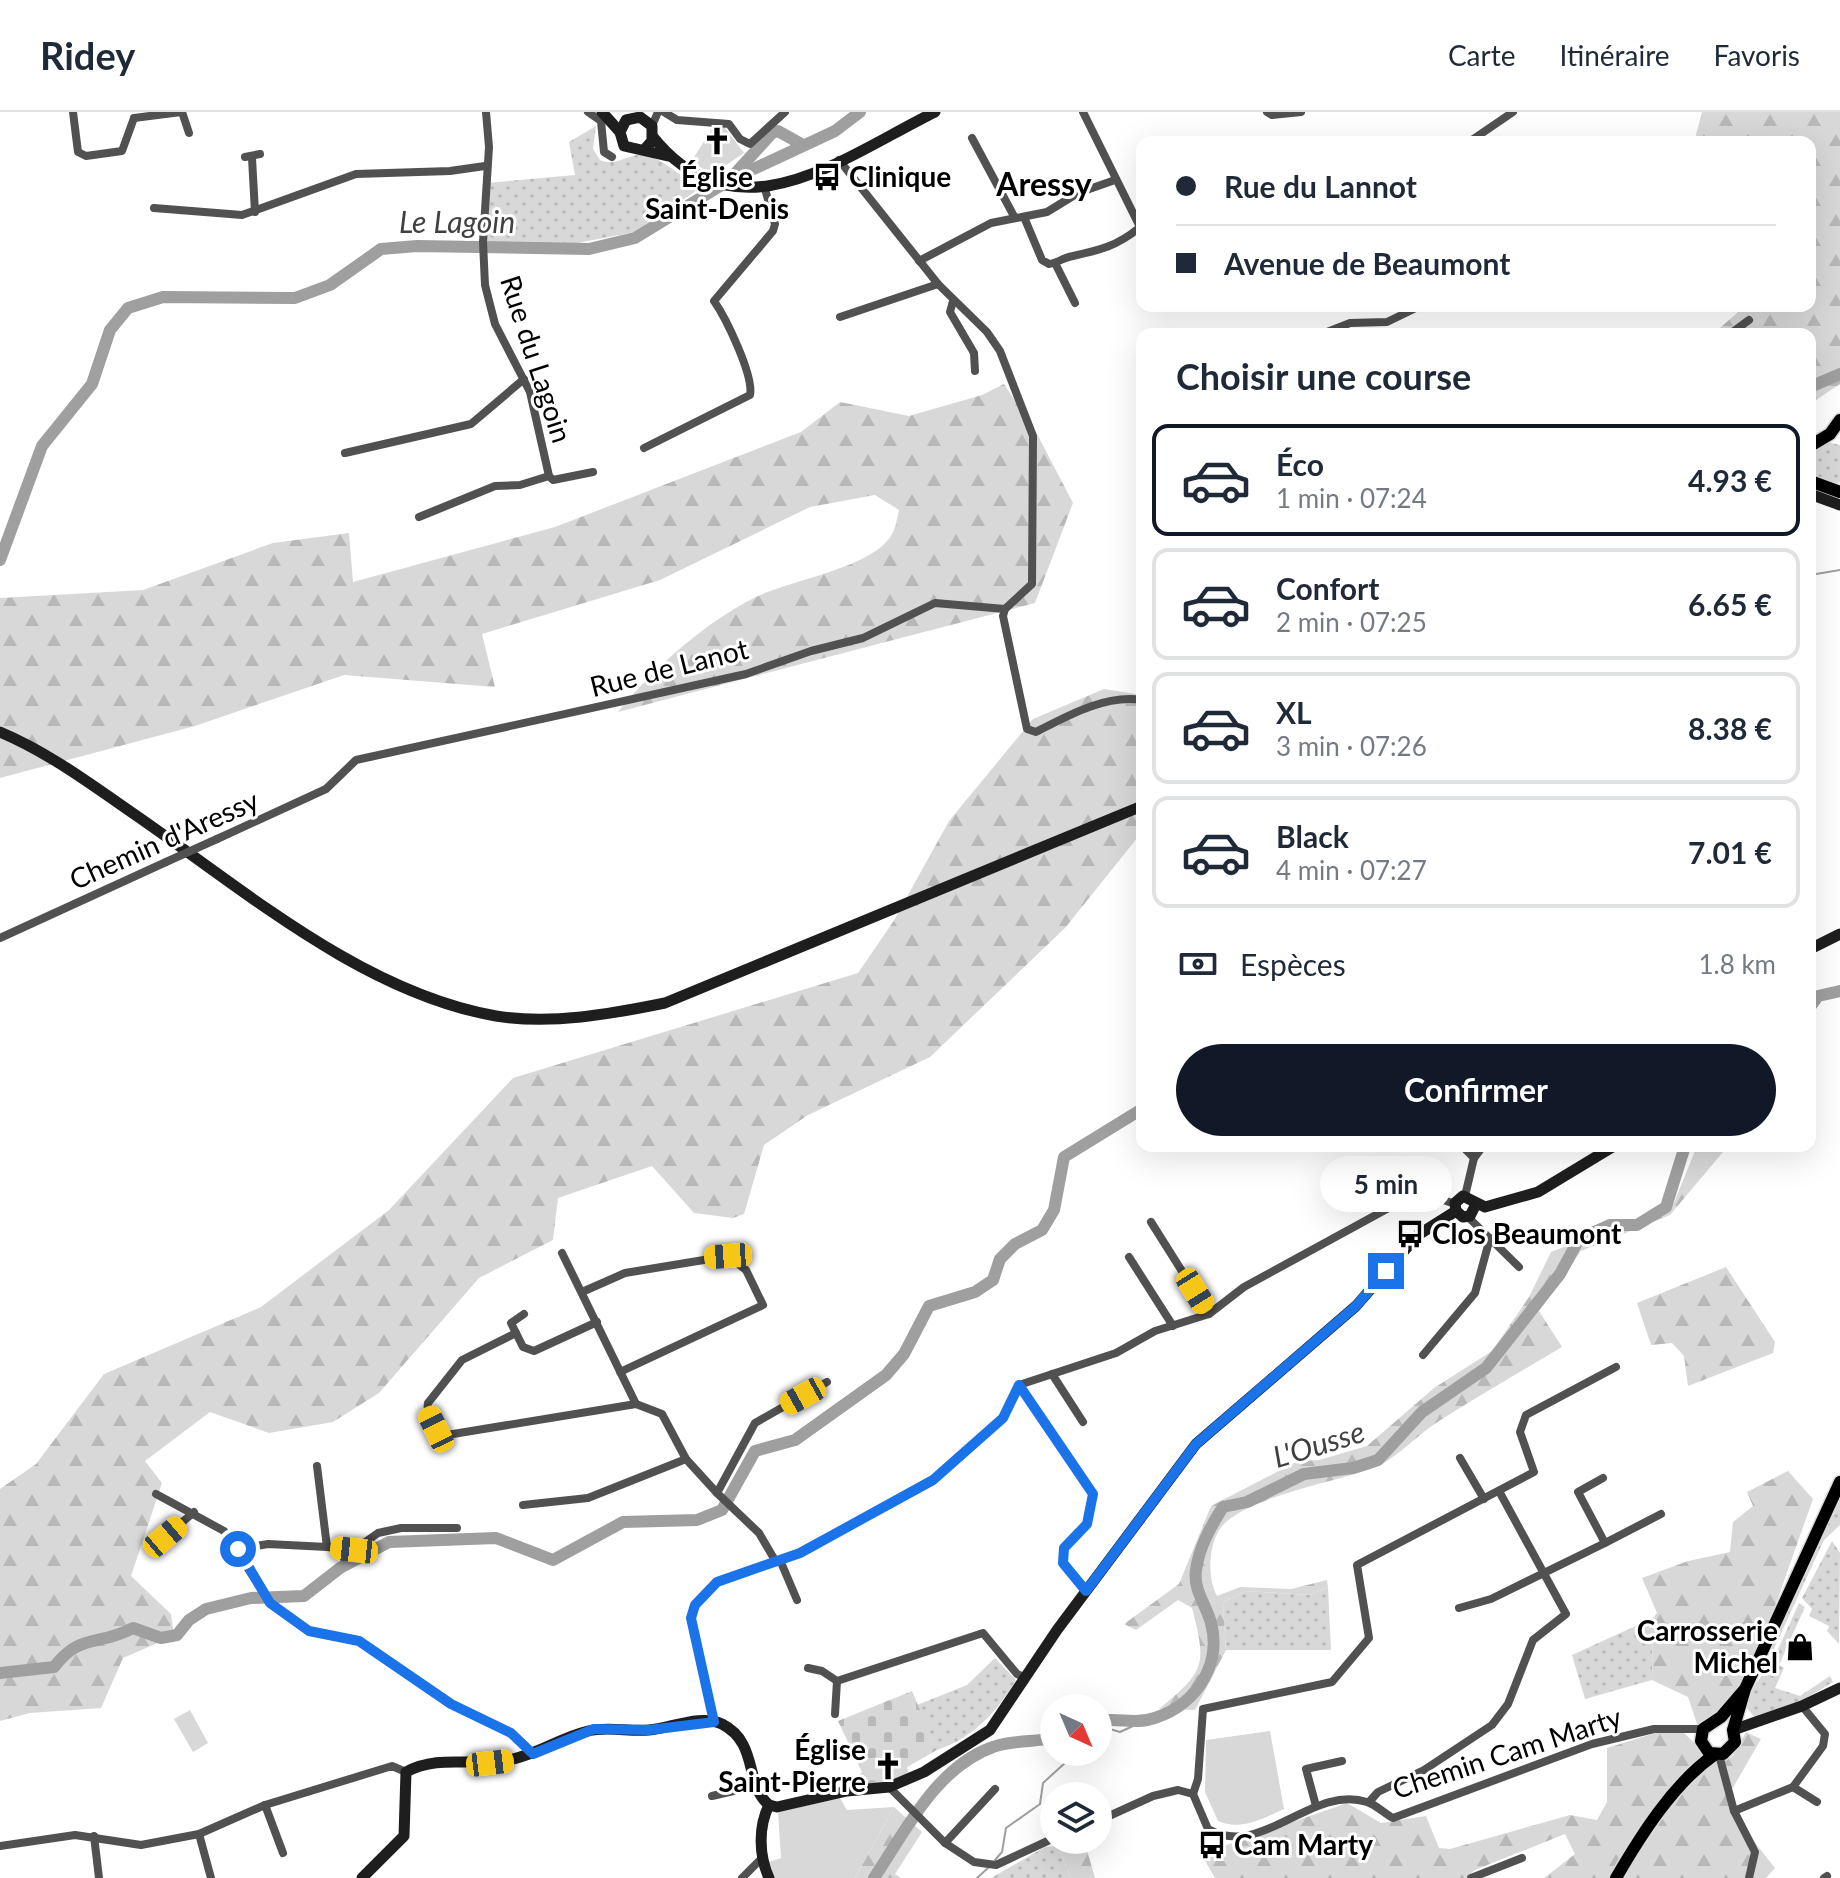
<!DOCTYPE html>
<html lang="fr">
<meta charset="utf-8">
<style>
:root{--surface:#fff;--page:#f6f6f7;--text:#1f2937;--muted:#747a83;--line:#e0e1e3;--accent:#111827}
body{margin:0;font-family:Lato,sans-serif;background:var(--page);color:var(--text);height:100vh;display:flex;flex-direction:column;font-size:30px;white-space:nowrap}
*{box-sizing:border-box;margin:0}
p{font-size:26px;color:var(--muted)}
.icon{flex:none;width:44px;height:44px;fill:none;stroke:currentColor;stroke-width:2;stroke-linecap:round;stroke-linejoin:round}
.map{position:relative;flex:1;overflow:hidden}
.drawer{position:absolute;left:1136px;top:216px;width:680px;height:824px;display:flex;flex-direction:column;background:var(--surface);border-radius:16px;box-shadow:0 8px 32px #0002}
.drawer>*{flex:none}
.banner{position:absolute;left:1136px;top:24px;width:680px;height:176px;border-radius:16px;box-shadow:0 8px 32px #0002;display:grid;align-content:center;height:176px;padding:0 40px;background:var(--surface)}
.needle{width:52px;rotate:136deg}
.buttons{position:absolute;left:1040px;top:1582px;display:grid;gap:16px}
.buttons a{display:grid;place-items:center;width:72px;height:72px;border-radius:50%;background:var(--surface);box-shadow:0 8px 32px #0002;font-size:40px}
.end{position:absolute;width:36px;height:36px;margin:-18px;border:10px solid #1a73e8;background:#fff;box-shadow:0 0 0 4px #fff}
.from{border-radius:50%}
.bubble{position:absolute;height:56px;border-radius:28px;background:var(--surface);box-shadow:0 8px 32px #0002;font-size:26px;font-weight:700;line-height:56px;text-align:center}
.car{position:absolute;width:24px;height:48px;margin:-24px -12px;border-radius:10px;box-shadow:0 0 6px 2px #0007;background:linear-gradient(#f5c518 24%,#345 0 40%,#f5c518 0 76%,#345 0 86%,#f5c518 0)}
.banner b{display:flex;align-items:center;gap:28px;height:76px;font-size:30px}
.banner b+b{border-top:2px solid var(--line)}
.banner i{width:20px;height:20px;background:var(--text)}
ul{padding:0;list-style:none}
li{display:flex;align-items:center;gap:24px;height:112px;margin:0 16px 12px;padding:0 24px;border:4px solid var(--line);border-radius:16px}
li div{flex:1}
li b{display:block;font-size:30px}
li em{font-style:normal;font-weight:700}
li.current{border-color:var(--accent)}
li>.icon{width:72px;height:72px;stroke-width:1.5}
h2{padding:0 40px;font-size:36px;line-height:96px}
.pay{display:flex;align-items:center;gap:20px;height:88px;padding:0 40px;font-size:30px}
.pay p{margin-inline-start:auto}
.button{display:flex;gap:16px;margin-top:auto;padding:16px 40px}
.button a{flex:1;height:92px;border-radius:48px;background:var(--accent);color:#fff;font-size:32px;font-weight:700;line-height:92px;text-align:center}
header{display:flex;align-items:center;gap:48px;box-sizing:border-box;height:112px;padding:0 40px;background:var(--surface);border-bottom:2px solid var(--line)}
header strong{font-size:38px}
nav{display:flex;gap:44px;margin-inline-start:auto;font-size:28px}
.map>svg:first-child{display:block}
</style>
<header>
<strong>Ridey</strong>
<nav><a>Carte</a><a>Itinéraire</a><a>Favoris</a></nav>
</header>
<div class="map">
<svg width="1840" height="1766" viewBox="0 0 1840 1766">
<defs>
<pattern id="grass-dots" width="8" height="8" patternUnits="userSpaceOnUse" patternTransform="scale(2)"><rect width="8" height="8" fill="#d8d8d8"/><path d="M2 2h.1M6 6h.1" fill="none" stroke="#b8b8b8" stroke-width="1.8" stroke-linecap="round"/></pattern>
<pattern id="forest-firs" width="22" height="20" patternUnits="userSpaceOnUse" patternTransform="scale(2)"><rect width="22" height="20" fill="#d8d8d8"/><path d="M5 1l3.5 6h-7zM16 11l3.5 6h-7z" fill="#b8b8b8"/></pattern>
<pattern id="cemetery-stones" width="16" height="16" patternUnits="userSpaceOnUse" patternTransform="scale(2)"><rect width="16" height="16" fill="#d8d8d8"/><path d="M2 7V4a2 2 0 0 1 4 0v3zM10 15v-3a2 2 0 0 1 4 0v3z" fill="#b8b8b8"/></pattern>
</defs>
<rect width="100%" height="100%" fill="#fff"/>
<!-- grass -->
<g fill="url(#grass-dots)">
<path d="M596,14L593,37L600,48C618,56 632,37 650,44C666,50 685,67 699,77L635,120L577,131H485L487,71L575,63L569,30Z"/>
<path d="M1826,330L1840,333V370C1816,379 1810,361 1810,342Z"/>
<path d="M1840,1384V1413L1824,1428L1772,1541L1769,1540Z"/>
<path d="M1832,1429L1840,1441L1839,1532L1827,1519L1829,1514L1809,1504L1812,1497L1802,1486Z"/>
<path d="M1328,1475L1331,1538H1226L1223,1490L1246,1479L1310,1483Z"/>
<path d="M1799,1491L1805,1495L1779,1553L1784,1556L1775,1576L1800,1584L1830,1564L1833,1570L1795,1593L1756,1607L1746,1595L1750,1580L1774,1546Z"/>
<path d="M1653,1506L1652,1568L1585,1587L1572,1543Z"/>
<path d="M995,1546L1016,1568C996,1601 973,1626 937,1638L917,1593L967,1573Z"/>
<path d="M1058,1734L1071,1766H991L1045,1735Z"/>
</g>
<!-- forest -->
<g fill="url(#forest-firs)">
<path d="M1702,0H1840V272L1810,292V222H1713L1745,194H1810V30H1694Z"/>
<path d="M1004,272L1037,322L1073,391L1035,491L618,600C654,556 703,512 754,486C789,468 874,456 892,422C896,416 897,406 899,398L875,383L810,395L660,468L482,522L495,575L344,563L195,614L0,666V486L143,478L273,431L349,421L353,470L555,415L801,320L840,290L909,304L982,283Z"/>
<path d="M1104,577L1142,583V720L1065,816L930,945L808,1003L764,1033L744,1102L733,1106L694,1101L652,1054L558,1086L553,1128L479,1166L379,1281L333,1310L269,1321L210,1300L145,1349L162,1371L131,1464L171,1502L174,1524L123,1546L101,1596L30,1601L0,1609V1377L36,1352L104,1262L261,1195L389,1098L513,966L858,861L893,810L949,709L1033,607Z"/>
<path d="M1697,1034H1728L1670,1103L1581,1139L1539,1199L1562,1235C1520,1260 1477,1285 1436,1311C1415,1325 1394,1349 1371,1357C1334,1370 1248,1385 1222,1414C1208,1431 1207,1466 1217,1484L1240,1475L1291,1477L1327,1468L1328,1475L1310,1483L1246,1479L1223,1490L1226,1538L1195,1598L1159,1597C1205,1559 1207,1554 1192,1496L1178,1488L1136,1518L1124,1512L1179,1472L1211,1394L1298,1349L1319,1348L1367,1334L1434,1276L1492,1239L1529,1185L1551,1140L1673,1093Z"/>
<path d="M1726,1155L1775,1230L1773,1241L1688,1274L1684,1244L1672,1231L1651,1233L1637,1191Z"/>
<path d="M1788,1359L1813,1387L1766,1520L1733,1593L1697,1612L1688,1585L1652,1568L1653,1506L1657,1501L1642,1466L1688,1449L1730,1440L1733,1410L1753,1394L1747,1380Z"/>
<path d="M1683,1620L1713,1649L1732,1645L1746,1620L1761,1627L1731,1679L1745,1718L1775,1756L1766,1766H1544L1575,1742L1565,1722L1475,1758L1465,1766H1215L1201,1742L1347,1691L1381,1711L1426,1704L1439,1736L1450,1737L1570,1703L1597,1708L1607,1690V1636L1655,1621Z"/>
<path d="M894,1695L922,1720L895,1762L901,1766H855Z"/>
<path d="M1074,1728H1084L1095,1766H1071L1058,1734Z"/>
</g>
<!-- cemetery -->
<path fill="url(#cemetery-stones)" d="M912,1579L937,1638L907,1655L908,1662L888,1670L860,1674L855,1667L862,1660L838,1609Z"/>
<!-- green -->
<g fill="#d8d8d8">
<path d="M723,13L744,41L713,62L691,50L713,15Z"/>
<path d="M190,1598L208,1631L193,1640L174,1607Z"/>
<path d="M1270,1619L1284,1697C1262,1707 1242,1719 1218,1709L1205,1680L1206,1628Z"/>
<path d="M840,1686L847,1698L894,1695L855,1766H774L768,1750L781,1746L778,1700Z"/>
</g>
<g fill="none" stroke-linecap="round" stroke-linejoin="round">
<!-- stream -->
<g stroke="#9f9f9f" stroke-width="2">
<path d="M1810,463L1840,458"/>
<path d="M1098,1622L1110,1617L1120,1620L1146,1608"/>
<path d="M995,1748L1002,1740L1006,1716L1040,1692L1043,1671L1077,1640"/>
<path d="M977,1766L988,1756"/>
</g>
<!-- river -->
<g stroke="#9f9f9f" stroke-width="12">
<path d="M732,65L772,21L778,19L803,33"/>
<path d="M1810,275L1840,262"/>
<path d="M0,448L42,334L92,272L110,218L128,196L163,185L295,186L330,173L381,137L417,134L589,137L635,126L730,68L835,19L860,0"/>
<path d="M1810,895L1818,884L1840,879"/>
<path d="M0,1561L54,1555C81,1520 98,1535 133,1516L161,1526L177,1523L189,1508L206,1497L251,1486L304,1484L340,1456L389,1430L496,1426L553,1448L623,1410L697,1408L722,1398L755,1339L795,1328L886,1263L904,1242L929,1194L975,1180L993,1168L1000,1147L1015,1132L1042,1118L1054,1098L1064,1045L1142,997"/>
<path d="M1098,1609C1114,1606 1132,1611 1147,1608C1192,1598 1223,1556 1211,1511C1206,1492 1193,1478 1196,1458C1199,1435 1211,1414 1223,1395L1247,1390L1304,1362L1353,1356L1378,1348L1422,1300L1486,1256L1560,1162L1579,1127L1610,1113H1637L1666,1095L1685,1034"/>
<path d="M874,1766C905,1720 936,1655 993,1635C1011,1628 1035,1630 1054,1626"/>
</g>
<defs>
<g id="primary">
<path d="M1810,334L1830,322L1840,308"/>
<path d="M1810,369L1840,380"/>
<path d="M1745,1577L1733,1618L1735,1630L1723,1642L1709,1641L1701,1629L1703,1617L1721,1605L1745,1577L1840,1370"/>
<path d="M1616,1766C1641,1723 1673,1672 1714,1643"/>
</g>
</defs>
<!-- primary casing -->
<use href="#primary" stroke="#dbdbdb" stroke-width="15"/>
<!-- street -->
<g stroke="#515151" stroke-width="8">
<path d="M73,0L78,40L86,44L122,39L134,6"/>
<path d="M182,0L189,21"/>
<path d="M486,0L489,35L483,130L485,173L495,212L530,280L549,364L553,368L593,360"/>
<path d="M588,0L601,9L604,40L612,45"/>
<path d="M664,0L677,8L729,12L740,27L750,32L785,0"/>
<path d="M1083,0L1141,117"/>
<path d="M1267,0L1272,3L1301,0"/>
<path d="M134,6L181,0"/>
<path d="M652,14L658,0"/>
<path d="M972,26L1015,106"/>
<path d="M1469,30L1513,0"/>
<path d="M245,45L260,42"/>
<path d="M252,46L255,100"/>
<path d="M839,48L938,172L987,220L1000,239L1033,324L1032,472L1005,497L1003,504L1027,617L1036,620C1067,604 1106,582 1142,588"/>
<path d="M154,96L242,103L356,62L450,59L485,54"/>
<path d="M1024,105L1042,148L1049,152C1058,151 1064,145 1073,144C1100,138 1117,134 1139,116"/>
<path d="M919,149L991,111L1047,100L1078,81L1115,68"/>
<path d="M1055,151L1075,191"/>
<path d="M953,189L950,200L974,241L975,259"/>
<path d="M840,205L938,172"/>
<path d="M1322,222L1350,211L1387,210L1420,194"/>
<path d="M1730,222L1749,208"/>
<path d="M644,336L750,283C754,264 726,206 714,189L773,119L775,112L765,77"/>
<path d="M345,341L471,312L524,267"/>
<path d="M419,405L495,374L520,373L549,364"/>
<path d="M217,727L326,677L356,648L746,562L811,539L863,526L935,491L1005,497"/>
<path d="M0,826L166,750"/>
<path d="M1462,1034L1474,1046"/>
<path d="M1465,1084L1474,1046L1483,1034"/>
<path d="M1468,1105L1519,1155"/>
<path d="M1151,1110L1209,1202"/>
<path d="M562,1141L636,1292L662,1302L686,1347L717,1381"/>
<path d="M1129,1145L1173,1214"/>
<path d="M582,1180L625,1161L728,1144L746,1158L763,1193L620,1260"/>
<path d="M597,1210L534,1239L523,1235L516,1221L462,1248L428,1291C426,1303 435,1321 447,1323L636,1292"/>
<path d="M516,1221L511,1211L524,1202"/>
<path d="M1423,1243L1475,1181L1490,1126"/>
<path d="M1052,1262L1083,1310"/>
<path d="M1019,1273L1093,1382L1087,1412L1064,1436L1063,1451L1086,1479"/>
<path d="M1460,1346L1484,1387"/>
<path d="M156,1382L224,1419L270,1491L309,1519L359,1529L451,1592L511,1621L533,1642"/>
<path d="M523,1393L588,1386L686,1347"/>
<path d="M165,1425L194,1400"/>
<path d="M1605,1431L1661,1402"/>
<path d="M327,1435L354,1438L378,1421L401,1416H457"/>
<path d="M238,1437L268,1432L327,1435L317,1354"/>
<path d="M780,1448L797,1488"/>
<path d="M776,1450L759,1421L717,1381L755,1311L827,1270"/>
<path d="M1459,1496L1491,1487L1605,1431L1578,1380L1603,1366"/>
<path d="M808,1556L822,1559L837,1569L983,1521L1017,1562L1026,1566"/>
<path d="M835,1602L837,1569"/>
<path d="M714,1610L691,1506L695,1493L717,1470L800,1441L933,1368L1003,1306L1019,1273L1116,1241L1155,1219L1209,1202L1244,1175L1396,1092L1429,1083L1455,1092"/>
<path d="M1719,1643L1734,1699L1755,1740L1749,1766"/>
<path d="M889,1675L945,1731L974,1750L996,1753L1054,1726"/>
<path d="M1793,1675L1817,1690"/>
<path d="M1193,1682L1198,1667L1203,1597L1332,1570L1369,1526L1357,1453L1534,1360L1520,1320L1526,1303L1616,1255"/>
<path d="M712,1684L755,1674"/>
<path d="M1369,1690L1378,1680L1424,1658L1492,1613L1508,1592L1533,1528L1566,1502L1499,1379"/>
<path d="M265,1693L283,1741"/>
<path d="M1316,1694L1306,1657L1342,1649"/>
<path d="M1734,1699L1793,1675L1823,1634L1825,1622L1802,1594"/>
<path d="M1098,1709L1153,1684L1178,1678L1193,1682L1208,1717C1262,1748 1311,1672 1367,1690C1375,1692 1385,1702 1393,1706L1592,1632L1654,1617H1703"/>
<path d="M199,1722L211,1766"/>
<path d="M94,1724L99,1766"/>
<path d="M945,1731L995,1677"/>
<path d="M0,1734L75,1723L141,1733L199,1722L265,1693L392,1654L406,1660"/>
<path d="M742,1766L761,1747"/>
<path d="M1471,1766L1522,1746"/>
<path d="M1824,1766L1827,1764"/>
</g>
<!-- secondary -->
<g stroke="#1e1e1e" stroke-width="11">
<path d="M602,0L620,20"/>
<path d="M653,25C738,130 843,45 935,0"/>
<path d="M644,38L652,29V14L640,5L626,8L620,20L624,34L668,44"/>
<path d="M1810,382L1840,393"/>
<path d="M0,620C48,640 92,673 134,702C243,777 363,881 496,904C551,913 611,902 665,891L1142,694"/>
<path d="M1810,837L1840,822"/>
<path d="M1456,1099L1455,1091L1463,1084L1485,1095L1538,1080L1614,1034"/>
<path d="M1456,1099L1463,1105L1470,1104L1476,1092"/>
<path d="M1733,1618L1802,1594L1840,1576"/>
<path d="M769,1693L777,1695L847,1679L889,1675L924,1660L990,1618L1057,1518L1196,1332L1356,1194L1418,1123L1456,1099"/>
<path d="M362,1766L404,1724L406,1660C439,1642 473,1655 508,1648C537,1643 561,1625 588,1619C608,1614 629,1620 649,1618C671,1616 701,1602 722,1612C759,1631 744,1672 769,1693"/>
<path d="M769,1766C759,1744 758,1715 769,1693"/>
</g>
<!-- primary -->
<use href="#primary" stroke="#000" stroke-width="12"/>
<!-- street-bridge -->
<path stroke="#515151" stroke-width="8" d="M166,750L217,727"/>
</g>
<g fill="none" stroke-linecap="round" stroke-linejoin="round">
<!-- route -->
<path stroke="#1a73e8" stroke-width="10" d="M238,1437L270,1491L309,1519L359,1529L451,1592L511,1621L533,1642L594,1617L649,1618L714,1610L691,1506L695,1493L717,1470L800,1441L933,1368L1003,1306L1019,1273L1093,1382L1087,1412L1064,1436L1063,1451L1086,1479L1196,1332L1356,1194L1386,1159"/>
</g>
<!-- icons -->
<defs>
<symbol id="church-bare" viewBox="-9 -9 18 18"><path d="M-1.2-6h2.4v3.5h3.3v2.4h-3.3V6h-2.4V-.1h-3.3v-2.4h3.3Z" fill="#000" stroke="#fff" stroke-width="2.5" paint-order="stroke"/></symbol>
<symbol id="bus-bare" viewBox="-9 -9 18 18"><path d="M-5-6H5V4H4V6H2V4H-2V6H-4V4H-5ZM-3.5-4V0h7V-4ZM-3.5 1.2v1.5H-2V1.2ZM2 1.2v1.5H3.5V1.2Z" fill="#000" stroke="#fff" stroke-width="2.5" paint-order="stroke"/></symbol>
<symbol id="shop-bare" viewBox="-9 -9 18 18"><path d="M-5-2.5h2.3a2.7 3.5 0 0 1 5.4 0H5L5.5 6h-11ZM-1.5-2.5h3a1.5 2.3 0 0 0-3 0Z" fill="#000" stroke="#fff" stroke-width="2.5" paint-order="stroke"/></symbol>
</defs>
<g fill-rule="evenodd">
<use href="#church-bare" x="697" y="9" width="40" height="40"/>
<use href="#bus-bare" x="807" y="45" width="40" height="40"/>
<use href="#bus-bare" x="1390" y="1102" width="40" height="40"/>
<use href="#shop-bare" x="1780" y="1515" width="40" height="40"/>
<use href="#church-bare" x="868" y="1634" width="40" height="40"/>
<use href="#bus-bare" x="1192" y="1713" width="40" height="40"/>
</g>
<g text-anchor="middle" stroke-width="6" stroke-linejoin="round" paint-order="stroke">
<!-- poi labels -->
<g font-size="28" font-weight="bold" fill="#000" stroke="#fff" text-anchor="start">
<text x="717" y="75" text-anchor="middle">Église<tspan x="717" dy="32">Saint-Denis</tspan></text>
<text x="849" y="75">Clinique</text>
<text x="1432" y="1132">Clos Beaumont</text>
<text x="1778" y="1529" text-anchor="end">Carrosserie<tspan x="1778" dy="32">Michel</tspan></text>
<text x="866" y="1648" text-anchor="end">Église<tspan x="866" dy="32">Saint-Pierre</tspan></text>
<text x="1234" y="1743">Cam Marty</text>
</g>
<!-- street labels -->
<g font-size="28" fill="#000" stroke="#fff">
<text transform="translate(536 247) rotate(72)" y="10">Rue du Lagoin</text>
<text transform="translate(669 556) rotate(-14)" y="10">Rue de Lanot</text>
<text transform="translate(164 728) rotate(-24)" y="10">Chemin d'Aressy</text>
<text transform="translate(1507 1641) rotate(-18)" y="10">Chemin Cam Marty</text>
</g>
<!-- water labels -->
<g font-size="30" font-style="italic" fill="#404040" stroke="#fff">
<text x="457" y="121">Le Lagoin</text>
<text transform="translate(1319 1333) rotate(-17)" y="10">L'Ousse</text>
</g>
<!-- quarter labels -->
<g font-size="32" font-weight="bold" fill="#000" stroke="#fff">
<text x="1044" y="84">Aressy</text>
</g>
</g>
</svg>
<div class="buttons">
<a><svg class="needle" viewBox="-14 -14 28 28"><path d="M0-13l5 13h-10z" fill="#e53935"/><path d="M0 13l5-13h-10z" fill="#747a83"/></svg></a>
<a><svg class="icon" aria-label="layers" viewBox="0 0 24 24"><path d="M12 4l9 5-9 5-9-5zM3 14l9 5 9-5"/></svg></a>
</div>
<i class="end from" style="left:238px;top:1437px"></i>
<i class="end" style="left:1386px;top:1159px"></i>
<div class="bubble" style="left:1320px;top:1044px;width:132px">5 min</div>
<i class="car" style="left:728px;top:1144px;rotate:266deg"></i>
<i class="car" style="left:1195px;top:1179px;rotate:148deg"></i>
<i class="car" style="left:803px;top:1284px;rotate:241deg"></i>
<i class="car" style="left:436px;top:1317px;rotate:334deg"></i>
<i class="car" style="left:165px;top:1425px;rotate:50deg"></i>
<i class="car" style="left:354px;top:1438px;rotate:276deg"></i>
<i class="car" style="left:490px;top:1651px;rotate:83deg"></i>
<div class="banner">
<b><i class="from"></i>Rue du Lannot</b>
<b><i></i>Avenue de Beaumont</b>
</div>
<section class="drawer">
<h2>Choisir une course</h2>
<ul>
<li class="current"><svg class="icon" aria-label="car" viewBox="0 0 24 24"><path d="M5 17H2v-5l4-1 3-4h7l3 4 3 1v5h-3M9 17h6M6 11h13"/><circle cx="7" cy="17" r="2"/><circle cx="17" cy="17" r="2"/></svg><div><b>Éco</b><p>1 min · 07:24</p></div><em>4.93 €</em></li>
<li><svg class="icon" aria-label="car" viewBox="0 0 24 24"><path d="M5 17H2v-5l4-1 3-4h7l3 4 3 1v5h-3M9 17h6M6 11h13"/><circle cx="7" cy="17" r="2"/><circle cx="17" cy="17" r="2"/></svg><div><b>Confort</b><p>2 min · 07:25</p></div><em>6.65 €</em></li>
<li><svg class="icon" aria-label="car" viewBox="0 0 24 24"><path d="M5 17H2v-5l4-1 3-4h7l3 4 3 1v5h-3M9 17h6M6 11h13"/><circle cx="7" cy="17" r="2"/><circle cx="17" cy="17" r="2"/></svg><div><b>XL</b><p>3 min · 07:26</p></div><em>8.38 €</em></li>
<li><svg class="icon" aria-label="car" viewBox="0 0 24 24"><path d="M5 17H2v-5l4-1 3-4h7l3 4 3 1v5h-3M9 17h6M6 11h13"/><circle cx="7" cy="17" r="2"/><circle cx="17" cy="17" r="2"/></svg><div><b>Black</b><p>4 min · 07:27</p></div><em>7.01 €</em></li>
</ul>
<div class="pay"><svg class="icon" aria-label="cash" viewBox="0 0 24 24"><path d="M3 7h18v10H3z"/><circle cx="12" cy="12" r="2"/></svg>Espèces<p>1.8 km</p></div>
<div class="button"><a>Confirmer</a></div>
</section>
</div>
